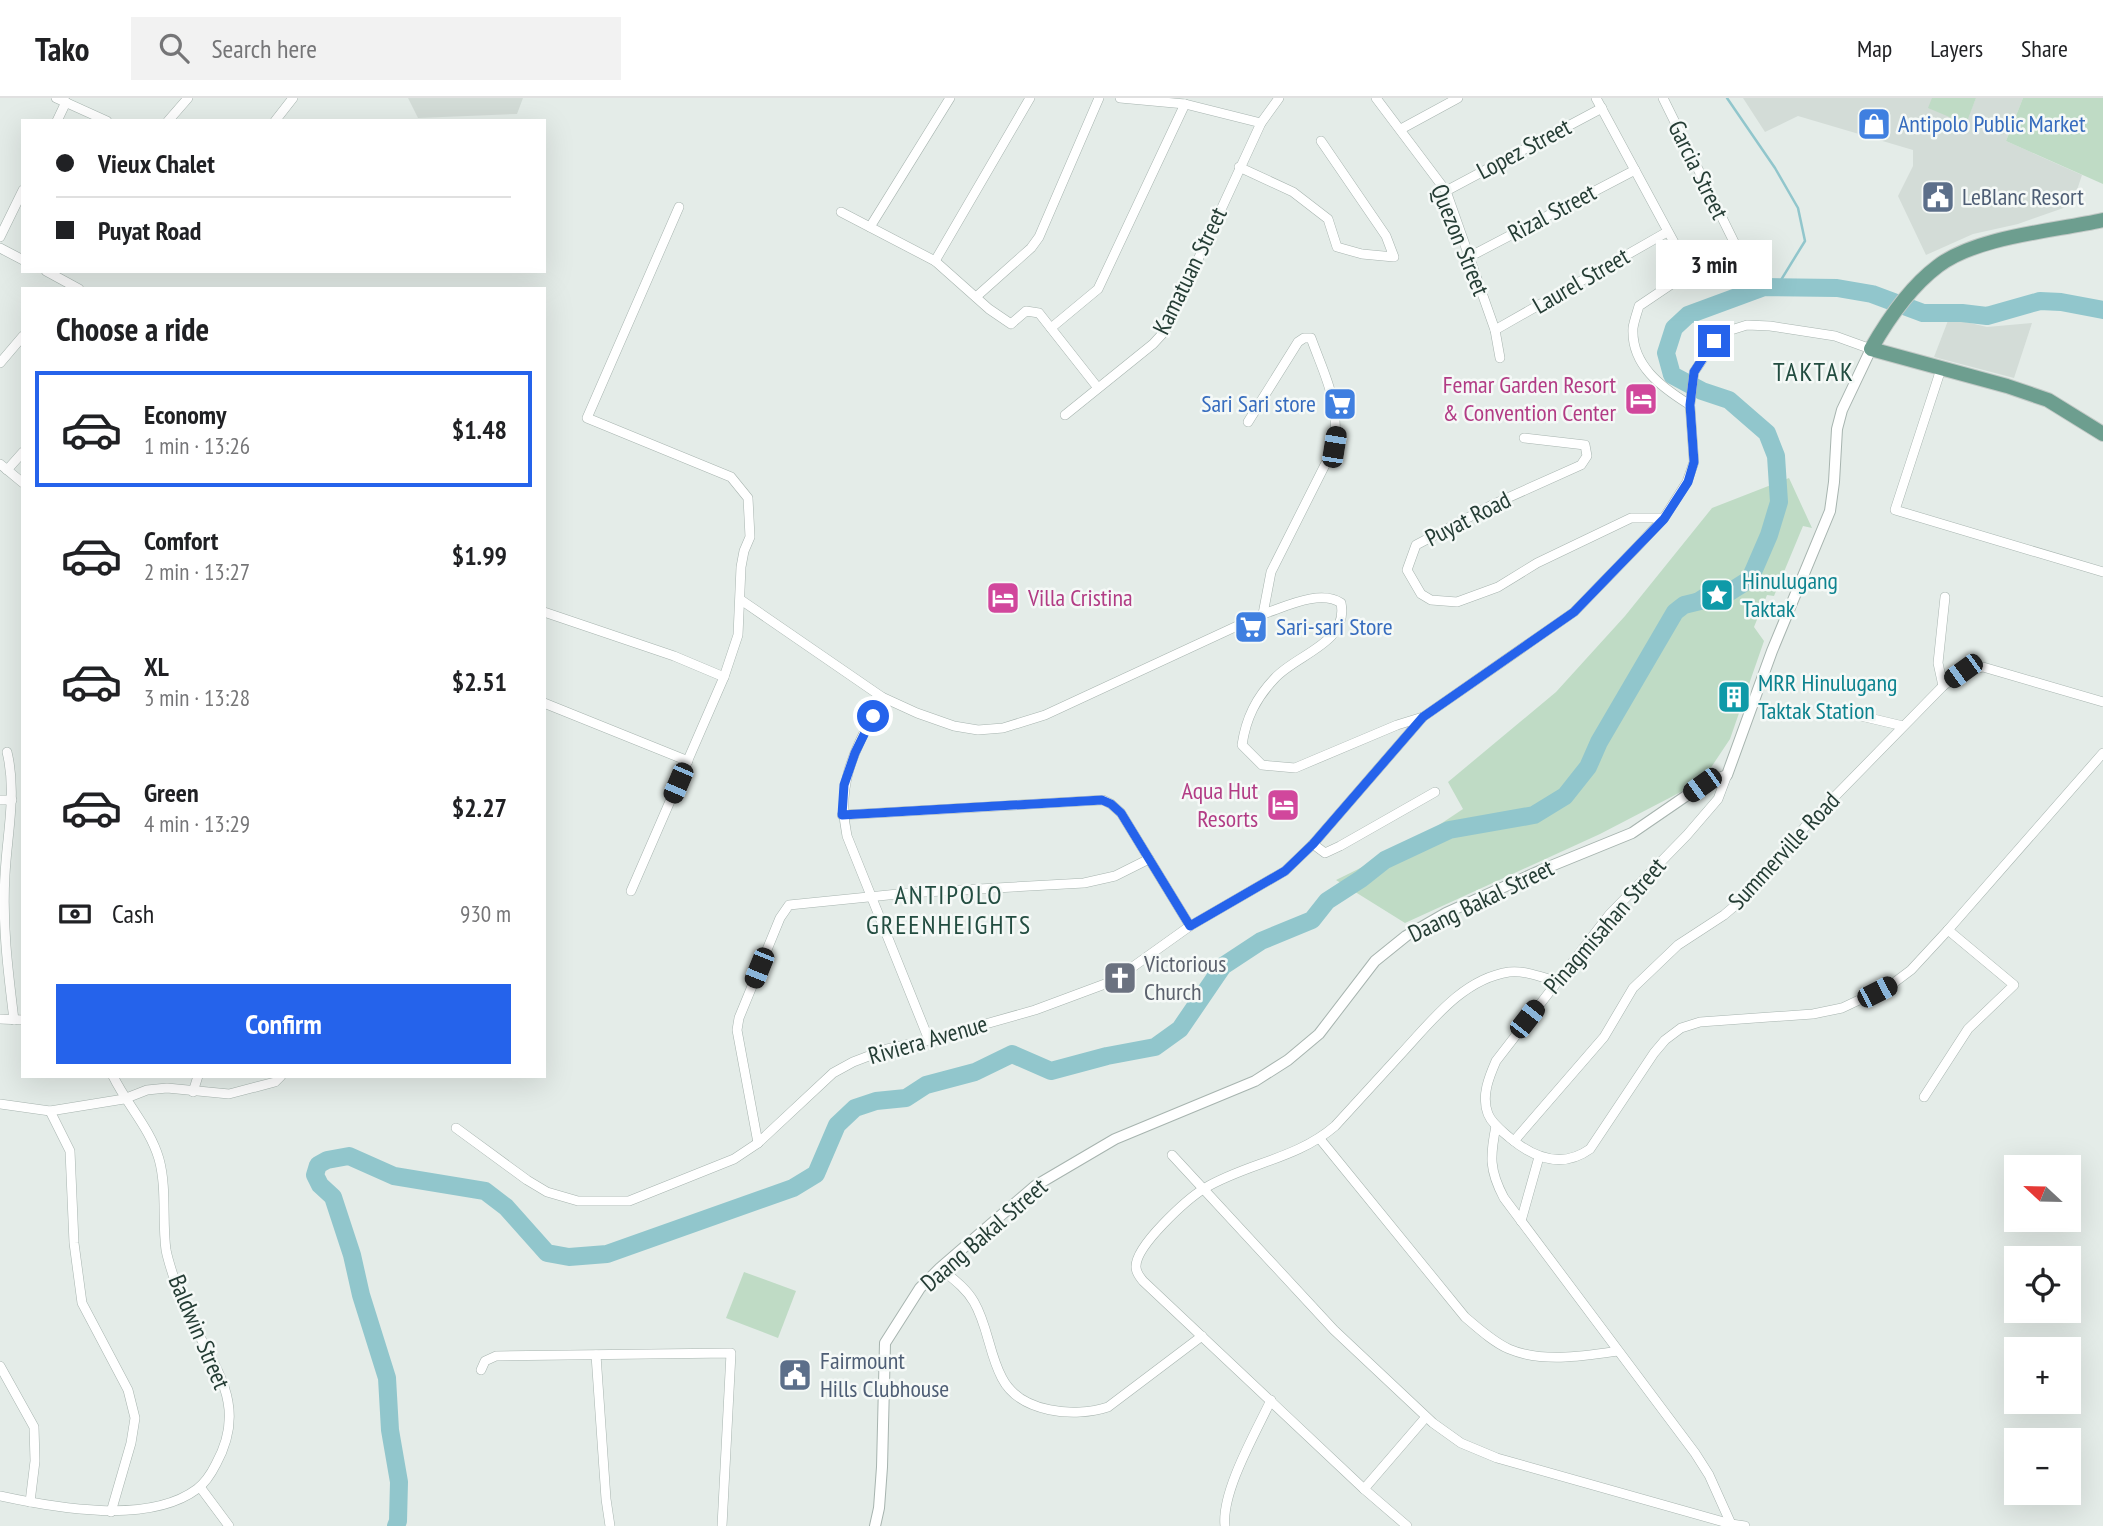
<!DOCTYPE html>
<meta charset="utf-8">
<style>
:root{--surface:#fff;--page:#f2f2f2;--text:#202124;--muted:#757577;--line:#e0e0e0;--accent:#2563eb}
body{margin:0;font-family:"PT Sans Narrow",sans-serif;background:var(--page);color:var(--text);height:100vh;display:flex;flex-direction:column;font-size:26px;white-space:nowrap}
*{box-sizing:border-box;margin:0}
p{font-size:23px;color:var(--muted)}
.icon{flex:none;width:38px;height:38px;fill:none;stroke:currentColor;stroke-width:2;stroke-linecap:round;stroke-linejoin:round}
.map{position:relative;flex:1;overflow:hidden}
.sheet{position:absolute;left:21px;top:189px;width:525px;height:791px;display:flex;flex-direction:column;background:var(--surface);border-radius:0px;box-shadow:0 7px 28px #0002}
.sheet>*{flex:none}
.top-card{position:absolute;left:21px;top:21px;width:525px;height:154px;border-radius:0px;box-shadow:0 7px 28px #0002;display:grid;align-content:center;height:154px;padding:0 35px;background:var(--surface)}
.needle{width:46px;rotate:292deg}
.controls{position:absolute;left:2004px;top:1057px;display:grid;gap:14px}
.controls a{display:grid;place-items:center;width:77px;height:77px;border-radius:0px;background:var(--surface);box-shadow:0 7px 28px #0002;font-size:35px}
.end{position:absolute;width:32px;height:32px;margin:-16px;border:9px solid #2563eb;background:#fff;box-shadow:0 0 0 4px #fff}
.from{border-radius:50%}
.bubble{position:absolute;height:49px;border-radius:0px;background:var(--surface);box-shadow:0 7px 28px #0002;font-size:23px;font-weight:700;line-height:49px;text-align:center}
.car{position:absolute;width:21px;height:42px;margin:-21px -10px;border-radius:9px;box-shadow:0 0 5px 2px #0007;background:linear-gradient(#222 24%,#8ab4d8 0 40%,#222 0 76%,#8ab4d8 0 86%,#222 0)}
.top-card b{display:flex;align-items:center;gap:24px;height:66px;font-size:26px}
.top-card b+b{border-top:2px solid var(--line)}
.top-card i{width:18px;height:18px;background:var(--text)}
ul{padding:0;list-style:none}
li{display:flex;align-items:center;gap:21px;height:116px;margin:0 14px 10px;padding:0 21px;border:4px solid transparent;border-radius:0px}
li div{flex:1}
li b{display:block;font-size:26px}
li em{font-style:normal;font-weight:700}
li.current{border-color:var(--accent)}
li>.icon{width:63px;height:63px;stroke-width:1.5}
h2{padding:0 35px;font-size:32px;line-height:84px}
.pay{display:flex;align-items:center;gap:18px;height:77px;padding:0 35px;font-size:26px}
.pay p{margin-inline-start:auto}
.primary-button{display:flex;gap:14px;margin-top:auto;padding:14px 35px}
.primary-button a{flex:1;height:80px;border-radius:0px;background:var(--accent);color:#fff;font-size:28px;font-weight:700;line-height:80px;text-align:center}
header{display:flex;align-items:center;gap:42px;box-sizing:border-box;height:98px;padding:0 35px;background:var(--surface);border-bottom:2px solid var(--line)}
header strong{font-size:33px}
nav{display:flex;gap:38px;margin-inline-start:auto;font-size:24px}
.search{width:490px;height:63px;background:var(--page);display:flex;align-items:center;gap:18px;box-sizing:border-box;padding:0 24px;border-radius:0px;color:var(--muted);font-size:26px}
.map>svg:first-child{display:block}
</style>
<header>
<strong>Tako</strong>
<div class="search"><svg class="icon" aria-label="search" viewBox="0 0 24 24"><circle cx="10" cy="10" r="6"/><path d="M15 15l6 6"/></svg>Search here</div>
<nav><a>Map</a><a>Layers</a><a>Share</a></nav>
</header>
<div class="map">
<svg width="2103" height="1428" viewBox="0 0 2103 1428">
<rect width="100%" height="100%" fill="#e4ece8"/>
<!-- built -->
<g fill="#d3dcd7">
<path d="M408,0H523L517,16L418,20Z"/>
<path d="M1743,0H1932L1965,26L1976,0H2023L2006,43L2082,77L2072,107L2018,126L1973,136L1926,157L1898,98L1913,68V52L1798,18L1765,34Z"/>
<path d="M1949,220L1987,229L2032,225L2014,280L1934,259Z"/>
</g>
<!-- green -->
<g fill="#bfdbc5">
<path d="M1932,0H1976L1966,26L1928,10Z"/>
<path d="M2023,0H2103V86L2006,43Z"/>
<path d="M1789,380L1812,430L1803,428L1774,498L1767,497L1754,529L1764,543L1730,641L1702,683L1600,736L1405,825L1336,782L1415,743L1463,711L1448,684L1556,594L1625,518L1712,410Z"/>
<path d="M744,1174L796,1193L778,1240L726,1220Z"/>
</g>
<!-- water -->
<path fill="#91c6cc" d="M1716,487L1725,497L1726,504L1688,510L1666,526L1672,510L1704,489Z"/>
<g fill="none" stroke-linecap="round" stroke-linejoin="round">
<!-- stream -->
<path stroke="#91c6cc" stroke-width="2.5" d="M1727,0L1775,70L1798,110L1805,143L1776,190"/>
<!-- river -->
<path stroke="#91c6cc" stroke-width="18" d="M396,1428L398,1423L399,1384L390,1332L387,1280L361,1197L352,1157L333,1099L320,1087L315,1077L318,1067L327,1062L349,1058L394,1078L485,1093L506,1109L547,1155L569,1159L607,1156L793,1090L816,1076L837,1027L855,1010L876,1003L906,1000L926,987L975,974L1012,956L1051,973L1107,958L1155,949L1180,931L1223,868L1261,843L1312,822L1327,803L1361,781L1385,762L1449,732L1534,717L1565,698L1588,669L1599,644L1675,514L1684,507L1725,497L1750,481L1769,437L1779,404L1776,358L1767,335L1729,302L1702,293L1672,277L1666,255L1674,230L1688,217L1764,189L1837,190L1872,196L1923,215H1962L1987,218L2040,203L2061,204L2103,212"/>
<defs>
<g id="minor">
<path d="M56,0L107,23"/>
<path d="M1120,0L1185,6L1261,25"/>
<path d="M1376,0L1446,93L1495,232L1500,260"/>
<path d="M1596,0L1690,174"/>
<path d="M1663,0L1734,144L1639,208C1637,215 1634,223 1633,230C1631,267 1661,289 1690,307"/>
<path d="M57,23L66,4"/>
<path d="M168,23L188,0"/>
<path d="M275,23L293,0"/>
<path d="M1401,31L1458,0"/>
<path d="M1239,69L1293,94L1328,121L1337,149L1362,156L1394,159L1386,138L1321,43"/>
<path d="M1446,93L1602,10"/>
<path d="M841,114L935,163L989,211L1011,226L1026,213L1039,215L1098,290"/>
<path d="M870,129L950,0"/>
<path d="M0,139L23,92"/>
<path d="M0,150L23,162"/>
<path d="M1469,159L1635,72"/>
<path d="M935,163L1030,0"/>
<path d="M46,173L79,191"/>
<path d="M976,199L1031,150L1039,139L1099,0"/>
<path d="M1051,230L1098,191L1185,6"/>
<path d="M1495,232L1667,134"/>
<path d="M0,265L23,238"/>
<path d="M1941,271L1895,412L2103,474"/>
<path d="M1065,317L1153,246L1165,233L1261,25L1279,0"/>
<path d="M1248,324L1298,244L1304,240H1311C1326,281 1340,304 1334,349L1271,474L1263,516"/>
<path d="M1524,340L1585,347L1587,358L1581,367L1494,406L1416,447L1407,472L1421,496L1431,502L1457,504L1498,489L1537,465L1631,420H1664"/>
<path d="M0,366L23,385"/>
<path d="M7,372L23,354"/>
<path d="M741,502L882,599L917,615L954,628L978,632L1003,630L1045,617L1263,516C1285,509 1320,491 1341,505C1349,545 1297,556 1275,580C1256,600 1246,620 1242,647L1262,667L1295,670L1397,627L1423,619"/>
<path d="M544,514L674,558L724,579"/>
<path d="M1943,588L1938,565L1945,499"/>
<path d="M882,599C858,648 835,681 847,738L929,942"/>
<path d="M544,605L688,663"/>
<path d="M1840,613L1903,628"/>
<path d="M7,654C17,695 7,736 5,777C2,826 8,873 14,922"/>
<path d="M1727,677L1718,701L1687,737L1609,817L1496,963C1489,979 1481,998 1488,1016C1492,1026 1502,1033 1510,1040C1534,1060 1562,1071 1590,1051L1654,955L1665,942L1681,930L1700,924L1813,916L1842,910L1891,887L1911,872L1948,832L2103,655"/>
<path d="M0,702H12"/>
<path d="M842,717L1103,702L1111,706L1121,715L1190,828"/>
<path d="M1313,746L1325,755L1340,748L1435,694"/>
<path d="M631,793L724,579L738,537L741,469L744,453L750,439L748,400L731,379L587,320L679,109"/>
<path d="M0,921L23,922"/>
<path d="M193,994L198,978"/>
<path d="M1924,999L1968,931L2014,887L1948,832"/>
<path d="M0,1006L50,1013L124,1001L147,992L167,990L229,996L275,984L281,978"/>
<path d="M50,1013L70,1053L74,1145L82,1205L128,1292L135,1320L131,1345L111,1414"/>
<path d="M1496,1028C1490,1058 1489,1072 1504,1100L1695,1355L1709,1377L1732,1428"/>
<path d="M456,1030L527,1082L547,1094L578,1103H629L734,1061L758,1045L833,975L853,964L887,951L929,942L1035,912L1113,883L1190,828L1285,773L1313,746L1423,619L1574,514L1637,449L1664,420L1687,384L1694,364L1690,307L1694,274L1715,243L1731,232L1747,227L1770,228L1835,238L1871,251"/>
<path d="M1320,1041L1465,1219C1478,1230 1493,1244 1509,1251C1542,1265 1584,1258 1618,1253"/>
<path d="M1514,1043L1604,939L1633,890L1678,847L1724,817L1751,794L1804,730L1943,588L1963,573L1983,569L2103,604"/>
<path d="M758,1045L737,932L739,920L780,820L789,807L908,795L1084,785L1115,778L1149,761"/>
<path d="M1172,1057L1334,1232L1433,1325L1461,1345L1497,1360L1731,1426L1745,1428"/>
<path d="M1521,1123L1539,1059"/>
<path d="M940,1170C952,1180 966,1190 974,1204C988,1228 989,1256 1002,1280C1020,1315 1075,1320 1108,1309L1202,1238"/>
<path d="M596,1257L606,1401L610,1428"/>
<path d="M0,1268L34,1329L35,1363L30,1404"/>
<path d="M481,1272L485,1263L496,1258L731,1255L722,1428"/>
<path d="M200,1389L229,1428"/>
<path d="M1364,1391L1426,1319"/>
<path d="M0,1398C55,1410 149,1427 197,1391C205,1385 212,1374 216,1366C227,1346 232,1326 228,1304C222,1269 192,1231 180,1198C175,1183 169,1167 166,1152C162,1123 167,1090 159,1061C150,1030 127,1007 113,978"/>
<path d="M1225,1428C1221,1394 1256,1334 1271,1302"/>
<path d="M1407,1428L1364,1391L1143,1183C1140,1179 1136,1175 1136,1169C1135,1148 1187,1101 1205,1090C1247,1065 1297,1061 1335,1028C1357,1004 1378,981 1400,957C1430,925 1462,881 1509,874C1524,872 1541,879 1556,883"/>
</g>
<path id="tertiary" d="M875,1428L879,1410L882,1369L885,1245L920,1190L940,1170L1035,1088L1115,1041L1255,983L1288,962L1319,936L1375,863L1406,838L1446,815L1546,770L1632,735L1702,687L1727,677L1772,553L1830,413L1834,384L1837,331L1842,312L1871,251"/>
<path id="primary" d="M2103,122C2055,133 1977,138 1938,168C1910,189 1888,221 1871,251L2007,288L2048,302L2103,336"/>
</defs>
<!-- minor casing -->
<use href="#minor" stroke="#a7b4af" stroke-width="10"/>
<!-- tertiary casing -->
<use href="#tertiary" stroke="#a7b4af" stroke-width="12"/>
<!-- primary casing -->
<use href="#primary" stroke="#c2c9c6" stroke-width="16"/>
<!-- minor -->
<use href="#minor" stroke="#fff" stroke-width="9"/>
<!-- tertiary -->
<use href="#tertiary" stroke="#fff" stroke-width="10"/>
<!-- primary -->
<use href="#primary" stroke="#6d9e8f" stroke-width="14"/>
</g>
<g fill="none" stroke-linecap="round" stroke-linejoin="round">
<!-- route -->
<path stroke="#2563eb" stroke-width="9" d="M873,618L855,655L844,687L842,717L1102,702L1111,706L1121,715L1190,828L1285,773L1313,746L1423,619L1574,514L1664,421L1688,384L1694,364L1690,307L1694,274L1714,243"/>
</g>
<!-- icons -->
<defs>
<symbol id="shop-square" viewBox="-11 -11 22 22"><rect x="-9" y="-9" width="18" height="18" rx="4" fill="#3f7fe0" stroke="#f5f9f7"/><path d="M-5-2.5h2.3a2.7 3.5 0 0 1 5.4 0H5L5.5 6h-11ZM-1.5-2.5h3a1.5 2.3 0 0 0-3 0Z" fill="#fff"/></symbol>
<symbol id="civic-square" viewBox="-11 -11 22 22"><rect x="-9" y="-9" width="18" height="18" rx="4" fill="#5c6f8a" stroke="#f5f9f7"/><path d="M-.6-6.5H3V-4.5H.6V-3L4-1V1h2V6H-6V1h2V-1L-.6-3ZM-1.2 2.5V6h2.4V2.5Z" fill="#fff"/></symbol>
<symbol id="hotel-square" viewBox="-11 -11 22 22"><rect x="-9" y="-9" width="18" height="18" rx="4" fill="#d1479c" stroke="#f5f9f7"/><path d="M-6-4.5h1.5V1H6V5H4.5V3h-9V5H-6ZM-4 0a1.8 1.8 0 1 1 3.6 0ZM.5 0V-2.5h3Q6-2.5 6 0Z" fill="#fff"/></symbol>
<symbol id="supermarket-square" viewBox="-11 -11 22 22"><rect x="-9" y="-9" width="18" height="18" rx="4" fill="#3f7fe0" stroke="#f5f9f7"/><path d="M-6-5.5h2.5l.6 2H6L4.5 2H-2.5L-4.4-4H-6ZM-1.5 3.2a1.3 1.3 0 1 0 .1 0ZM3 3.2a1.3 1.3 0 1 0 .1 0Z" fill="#fff"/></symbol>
<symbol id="sight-square" viewBox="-11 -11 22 22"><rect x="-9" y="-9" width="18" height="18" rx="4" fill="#0f9aa8" stroke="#f5f9f7"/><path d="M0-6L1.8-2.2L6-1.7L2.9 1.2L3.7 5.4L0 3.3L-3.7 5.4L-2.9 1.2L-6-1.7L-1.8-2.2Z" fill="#fff"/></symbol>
<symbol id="building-square" viewBox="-11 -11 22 22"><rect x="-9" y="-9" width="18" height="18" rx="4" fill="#0f9aa8" stroke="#f5f9f7"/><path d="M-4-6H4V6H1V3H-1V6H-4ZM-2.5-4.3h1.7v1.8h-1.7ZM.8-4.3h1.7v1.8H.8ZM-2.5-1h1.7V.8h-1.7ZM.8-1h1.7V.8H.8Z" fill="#fff"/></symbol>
<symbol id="church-square" viewBox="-11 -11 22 22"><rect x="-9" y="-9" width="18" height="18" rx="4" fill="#6b7280" stroke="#f5f9f7"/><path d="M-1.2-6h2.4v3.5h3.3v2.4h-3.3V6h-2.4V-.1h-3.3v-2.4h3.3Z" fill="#fff"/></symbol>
</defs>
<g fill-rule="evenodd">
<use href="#shop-square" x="1855" y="7" width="38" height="38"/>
<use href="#civic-square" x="1919" y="80" width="38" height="38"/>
<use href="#hotel-square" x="1622" y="282" width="38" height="38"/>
<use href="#supermarket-square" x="1321" y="287" width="38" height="38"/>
<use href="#sight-square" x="1698" y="478" width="38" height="38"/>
<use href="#hotel-square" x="984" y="481" width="38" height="38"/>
<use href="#supermarket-square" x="1232" y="510" width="38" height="38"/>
<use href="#building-square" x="1715" y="580" width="38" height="38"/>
<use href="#hotel-square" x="1264" y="688" width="38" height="38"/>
<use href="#church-square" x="1101" y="861" width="38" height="38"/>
<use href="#civic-square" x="776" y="1258" width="38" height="38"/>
</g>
<g text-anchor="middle" stroke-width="5" stroke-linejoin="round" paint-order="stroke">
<!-- shop labels -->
<g font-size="24" fill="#366cbe" stroke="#f5f9f7" text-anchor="start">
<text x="1898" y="34">Antipolo Public Market</text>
<text x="1316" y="314" text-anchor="end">Sari Sari store</text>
<text x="1276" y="537">Sari-sari Store</text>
</g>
<!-- street labels -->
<g font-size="24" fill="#253d35" stroke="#f5f9f7">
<text transform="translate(1524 51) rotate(-28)" y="8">Lopez Street</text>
<text transform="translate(1698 72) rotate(64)" y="8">Garcia Street</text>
<text transform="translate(1552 115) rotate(-28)" y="8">Rizal Street</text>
<text transform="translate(1460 142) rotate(68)" y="8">Quezon Street</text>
<text transform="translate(1190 173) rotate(-64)" y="8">Kamatuan Street</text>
<text transform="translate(1581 183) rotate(-30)" y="8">Laurel Street</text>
<text transform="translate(1468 421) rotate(-27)" y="8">Puyat Road</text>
<text transform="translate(1784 753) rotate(-47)" y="8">Summerville Road</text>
<text transform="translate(1481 803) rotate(-26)" y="8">Daang Bakal Street</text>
<text transform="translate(1605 828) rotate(-49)" y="8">Pinagmisahan Street</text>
<text transform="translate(928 942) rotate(-16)" y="8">Riviera Avenue</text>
<text transform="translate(984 1137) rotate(-41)" y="8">Daang Bakal Street</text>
<text transform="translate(199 1234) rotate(67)" y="8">Baldwin Street</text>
</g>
<!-- service labels -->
<g font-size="24" fill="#4e5e75" stroke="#f5f9f7" text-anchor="start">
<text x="1962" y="107">LeBlanc Resort</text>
<text x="820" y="1271">Fairmount<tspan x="820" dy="28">Hills Clubhouse</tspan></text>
</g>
<!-- hotel labels -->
<g font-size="24" fill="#b23c85" stroke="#f5f9f7" text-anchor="end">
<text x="1616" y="295">Femar Garden Resort<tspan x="1616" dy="28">&amp; Convention Center</tspan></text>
<text x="1028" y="508" text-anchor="start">Villa Cristina</text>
<text x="1258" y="701">Aqua Hut<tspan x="1258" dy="28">Resorts</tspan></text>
</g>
<!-- culture labels -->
<g font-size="24" fill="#0d838f" stroke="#f5f9f7" text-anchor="start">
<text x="1742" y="491">Hinulugang<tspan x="1742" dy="28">Taktak</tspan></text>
<text x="1758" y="593">MRR Hinulugang<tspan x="1758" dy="28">Taktak Station</tspan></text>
</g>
<!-- worship labels -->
<g font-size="24" fill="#5b616d" stroke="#f5f9f7" text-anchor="start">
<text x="1144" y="874">Victorious<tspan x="1144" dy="28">Church</tspan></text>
</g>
<!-- neighbourhood labels -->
<g font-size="26" letter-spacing="2" fill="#234d41" stroke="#f5f9f7">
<text x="1814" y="283">TAKTAK</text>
<text x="949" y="806">ANTIPOLO<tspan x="949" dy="30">GREENHEIGHTS</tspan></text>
</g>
</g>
</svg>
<div class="controls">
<a><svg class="needle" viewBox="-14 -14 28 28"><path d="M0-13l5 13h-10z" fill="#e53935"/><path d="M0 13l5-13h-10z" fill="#757577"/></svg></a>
<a><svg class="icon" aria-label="locate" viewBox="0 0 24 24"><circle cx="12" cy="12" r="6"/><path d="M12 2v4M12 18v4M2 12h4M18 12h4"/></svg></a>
<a>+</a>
<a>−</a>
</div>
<i class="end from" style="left:873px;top:618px"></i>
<i class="end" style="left:1714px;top:243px"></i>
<div class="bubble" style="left:1656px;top:142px;width:116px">3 min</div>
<i class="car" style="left:1334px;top:349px;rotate:9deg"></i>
<i class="car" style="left:1963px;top:573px;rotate:234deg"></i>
<i class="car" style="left:678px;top:685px;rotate:203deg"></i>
<i class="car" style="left:1702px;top:687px;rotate:234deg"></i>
<i class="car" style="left:759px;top:870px;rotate:202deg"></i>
<i class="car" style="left:1877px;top:894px;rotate:63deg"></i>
<i class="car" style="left:1527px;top:921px;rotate:38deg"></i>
<div class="top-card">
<b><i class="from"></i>Vieux Chalet</b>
<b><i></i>Puyat Road</b>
</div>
<section class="sheet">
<h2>Choose a ride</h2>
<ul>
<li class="current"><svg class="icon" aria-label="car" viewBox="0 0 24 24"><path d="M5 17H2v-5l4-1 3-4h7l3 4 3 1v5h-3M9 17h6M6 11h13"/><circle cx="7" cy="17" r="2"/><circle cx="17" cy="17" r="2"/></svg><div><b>Economy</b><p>1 min · 13:26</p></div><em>$1.48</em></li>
<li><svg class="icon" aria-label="car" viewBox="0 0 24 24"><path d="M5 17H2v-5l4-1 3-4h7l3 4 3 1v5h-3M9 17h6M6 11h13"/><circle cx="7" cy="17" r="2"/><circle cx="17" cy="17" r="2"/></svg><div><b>Comfort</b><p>2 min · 13:27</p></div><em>$1.99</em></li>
<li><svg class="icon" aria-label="car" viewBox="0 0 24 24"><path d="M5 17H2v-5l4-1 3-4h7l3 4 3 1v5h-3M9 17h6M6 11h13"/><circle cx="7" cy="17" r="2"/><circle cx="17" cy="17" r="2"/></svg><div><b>XL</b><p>3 min · 13:28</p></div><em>$2.51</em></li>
<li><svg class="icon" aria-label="car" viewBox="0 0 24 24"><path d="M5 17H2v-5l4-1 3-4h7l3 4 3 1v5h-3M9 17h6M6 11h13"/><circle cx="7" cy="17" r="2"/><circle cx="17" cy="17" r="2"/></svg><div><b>Green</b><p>4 min · 13:29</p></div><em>$2.27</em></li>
</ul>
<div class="pay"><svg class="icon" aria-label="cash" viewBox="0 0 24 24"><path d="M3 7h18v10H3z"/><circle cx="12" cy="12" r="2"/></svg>Cash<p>930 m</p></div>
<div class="primary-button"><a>Confirm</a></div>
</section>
</div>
